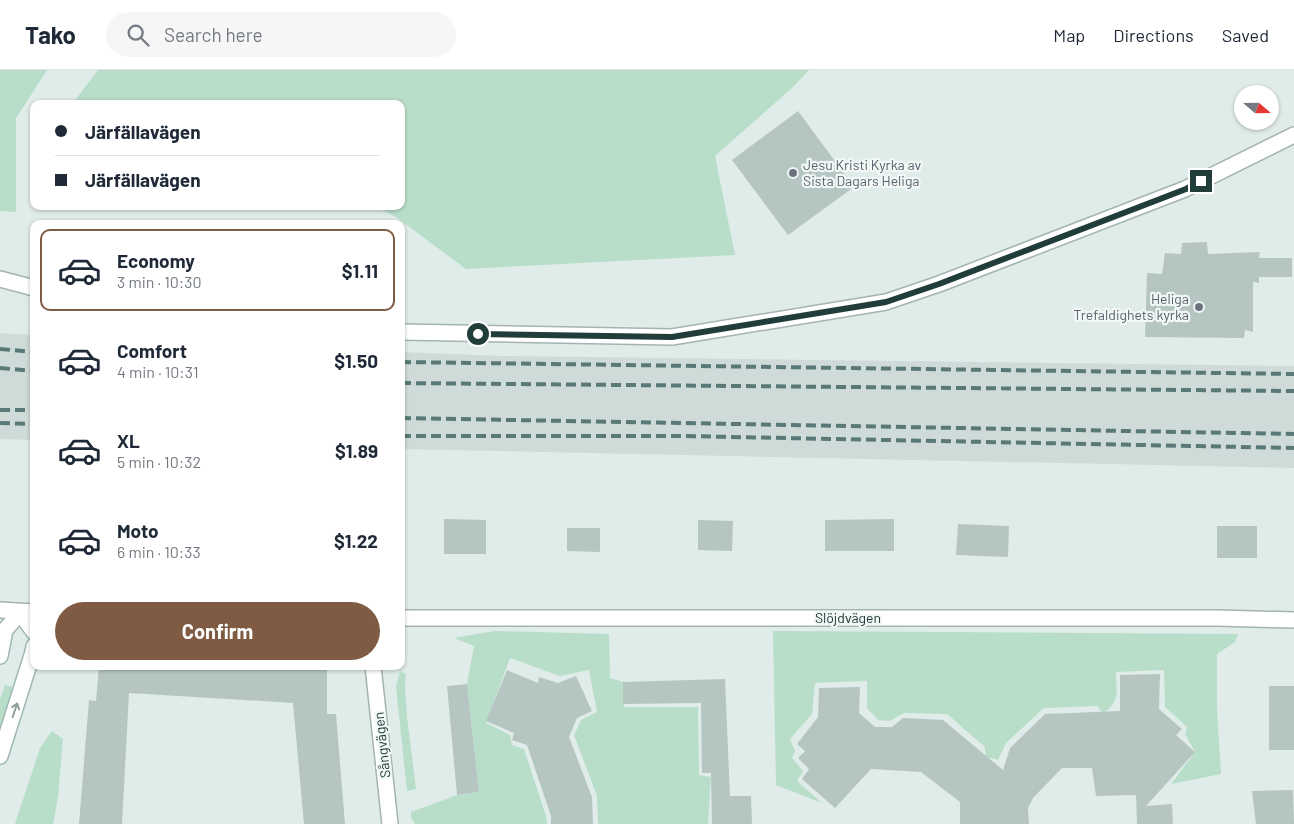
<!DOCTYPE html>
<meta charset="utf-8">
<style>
:root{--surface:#fff;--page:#f6f6f7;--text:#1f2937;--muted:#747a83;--line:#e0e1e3;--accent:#805b44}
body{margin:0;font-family:Barlow,sans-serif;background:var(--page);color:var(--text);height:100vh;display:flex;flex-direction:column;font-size:19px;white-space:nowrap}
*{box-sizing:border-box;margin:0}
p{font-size:16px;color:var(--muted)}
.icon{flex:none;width:28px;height:28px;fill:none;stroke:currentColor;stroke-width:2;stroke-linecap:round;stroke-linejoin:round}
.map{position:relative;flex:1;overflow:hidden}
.panel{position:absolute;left:30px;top:150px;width:375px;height:450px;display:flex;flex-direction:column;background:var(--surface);border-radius:10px;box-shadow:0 1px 4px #0004}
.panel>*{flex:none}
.guide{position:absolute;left:30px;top:30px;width:375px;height:110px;border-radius:10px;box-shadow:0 1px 4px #0004;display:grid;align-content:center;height:110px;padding:0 25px;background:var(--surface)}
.needle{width:32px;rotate:110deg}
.fabs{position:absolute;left:1234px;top:15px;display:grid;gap:10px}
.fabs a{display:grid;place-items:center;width:45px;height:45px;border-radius:50%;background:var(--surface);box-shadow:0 1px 4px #0004;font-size:25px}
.end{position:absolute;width:22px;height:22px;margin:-11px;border:6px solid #203d3a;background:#fff;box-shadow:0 0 0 2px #fff}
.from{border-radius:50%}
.guide b{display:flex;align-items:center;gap:18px;height:48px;font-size:19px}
.guide b+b{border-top:1px solid var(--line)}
.guide i{width:12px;height:12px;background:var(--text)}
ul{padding:9px 0 0;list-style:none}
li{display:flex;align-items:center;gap:15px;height:82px;margin:0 10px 8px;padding:0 15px;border:2px solid transparent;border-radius:10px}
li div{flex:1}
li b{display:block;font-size:19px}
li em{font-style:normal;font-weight:700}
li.on{border-color:var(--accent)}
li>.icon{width:45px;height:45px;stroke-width:1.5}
.primary-button{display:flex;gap:10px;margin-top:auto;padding:10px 25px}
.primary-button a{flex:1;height:58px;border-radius:30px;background:var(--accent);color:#fff;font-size:20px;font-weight:700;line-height:58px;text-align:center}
header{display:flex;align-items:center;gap:30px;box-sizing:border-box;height:70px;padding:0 25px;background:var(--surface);border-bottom:1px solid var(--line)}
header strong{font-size:24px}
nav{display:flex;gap:28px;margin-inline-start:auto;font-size:18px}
.search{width:350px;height:45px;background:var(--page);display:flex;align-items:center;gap:12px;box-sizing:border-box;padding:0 18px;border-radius:28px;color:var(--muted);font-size:19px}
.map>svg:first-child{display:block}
</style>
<header>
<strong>Tako</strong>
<div class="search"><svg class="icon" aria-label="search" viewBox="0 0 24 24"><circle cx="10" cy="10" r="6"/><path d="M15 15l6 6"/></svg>Search here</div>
<nav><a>Map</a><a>Directions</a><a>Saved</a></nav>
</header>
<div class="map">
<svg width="1294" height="754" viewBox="0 0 1294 754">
<rect width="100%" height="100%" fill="#e0ece9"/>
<!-- built -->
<g fill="#cedbd8">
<path d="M0,263L34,265V370L0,369Z"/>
<path d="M401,282L502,286L1294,296V398L401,379Z"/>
</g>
<!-- green -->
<g fill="#b8dec9">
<path d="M0,0H47L16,48V142L0,141Z"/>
<path d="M98,0H809L791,19L715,86L735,185L466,199L396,147L375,136H401V34L73,33Z"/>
<path d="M495,561L609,564L610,608L623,612L624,637H698L699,705L711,707L708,754H598L597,726L574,665L581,650L597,642L589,600L560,606L510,588L486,653L510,665L512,675L524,679L546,746L547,754H415L411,748V742L457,725L479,722L467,614L474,576L454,568Z"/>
<path d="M773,561L1238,564L1235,572L1217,584V639L1221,704L1171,714L1195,682L1185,664L1187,657L1165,637L1164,600L1116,602C1116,621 1121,631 1103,643L1097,636L1044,638L1006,673L998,690L986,687L985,677L947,644L904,643L890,651L878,650L867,638V611L815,613L812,644L790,669L795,681L792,688L803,701L797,711L822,733L776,715Z"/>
<path d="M400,601L406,604L405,615L407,647L416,719L407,721L396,617Z"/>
<path d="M5,615L13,617L0,657V629Z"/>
<path d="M52,661L63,669L58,727L53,754H15L40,678Z"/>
</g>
<!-- building -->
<g fill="#b5c6c2">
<path d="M798,41L854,117L788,165L732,90Z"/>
<path d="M1207,172L1208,184L1260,182L1259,188H1292V207H1259V213L1253,212V262L1245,260L1244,268L1145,267L1147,203L1162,204L1165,183L1181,184L1182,173Z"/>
<path d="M444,449L486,450V484H444Z"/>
<path d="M894,449V481H825V450Z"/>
<path d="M698,450L733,451L732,481L698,480Z"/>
<path d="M958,454L1009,456L1008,487L956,485Z"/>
<rect x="1217" y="456" width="40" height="32"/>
<path d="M567,458H600V482L567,481Z"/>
<path d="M99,596H288L327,599V644H336L345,754H304L293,633L129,623L122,754H79L89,630L96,631Z"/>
<path d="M507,600L538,613L539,607L558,613L576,606L592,641L577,648L569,667L592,727L593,754H551V746L527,675L512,670L514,663L486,651Z"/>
<path d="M1160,604L1159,639L1182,659L1176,665L1195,682L1146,736L1172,734L1173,754H1137L1136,725L1096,726L1092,698H1062L1033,728L1028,738L1029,754H960V732L921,702L871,699L835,738L802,709L809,699L798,688L805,681L797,674L818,647L819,618L860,617L859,643L875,657H892L903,648L943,650L1003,700L1010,678L1045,644L1120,641V605Z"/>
<path d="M725,609L730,726H751L752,754H712L711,703H702L701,633L623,634V612Z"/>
<path d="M467,614L479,722L457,725L447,616Z"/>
<rect x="1269" y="616" width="25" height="64"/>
<path d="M1293,720L1294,754H1256L1252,721Z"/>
</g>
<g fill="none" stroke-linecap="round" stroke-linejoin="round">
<defs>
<g id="minor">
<path d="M0,540L34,542"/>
<path d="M401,548H1217L1294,550"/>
<path d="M373,596L390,754"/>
</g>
<g id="tertiary">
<path d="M0,209L34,218"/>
<path d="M401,262L672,267L886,232L939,214L1185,119L1294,65"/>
</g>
<g id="secondary">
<path d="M0,586L5,560L20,543L34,562"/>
<path d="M0,686L33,582L34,576"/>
</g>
</defs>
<!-- minor casing -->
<use href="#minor" stroke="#a3b4b1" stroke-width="18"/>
<!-- tertiary casing -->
<use href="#tertiary" stroke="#a3b4b1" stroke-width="18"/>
<!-- secondary casing -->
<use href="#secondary" stroke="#9eb8b3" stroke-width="18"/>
<!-- minor -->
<use href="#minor" stroke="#fff" stroke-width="15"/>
<!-- tertiary -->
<use href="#tertiary" stroke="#fff" stroke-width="15"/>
<!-- secondary -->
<use href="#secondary" stroke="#fff" stroke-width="15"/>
<!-- rail -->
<g stroke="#5a7876" stroke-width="4" stroke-dasharray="10 5" stroke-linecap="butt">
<path d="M0,279L34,282"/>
<path d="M401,292L1294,304"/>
<path d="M0,298L34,301"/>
<path d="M401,313L1294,321"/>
<path d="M0,340H34"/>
<path d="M401,348L1294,364"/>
<path d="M0,353L34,354"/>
<path d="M401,366H682L1294,378"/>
</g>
</g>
<!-- one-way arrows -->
<defs><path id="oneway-shaft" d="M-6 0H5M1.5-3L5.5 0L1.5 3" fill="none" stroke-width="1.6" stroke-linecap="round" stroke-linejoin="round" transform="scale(1.25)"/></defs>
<use stroke="#909e9c" href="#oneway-shaft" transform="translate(15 640) rotate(-72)"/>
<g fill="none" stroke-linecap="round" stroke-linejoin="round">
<!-- route -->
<path stroke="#203d3a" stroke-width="6" d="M478,264L672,267L886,232L939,214L1186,119L1201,111"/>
</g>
<!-- markers -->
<g fill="#6b7280" stroke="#f1f8f6" stroke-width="2">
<circle cx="793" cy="103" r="5"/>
<circle cx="1199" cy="237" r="5"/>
</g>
<g text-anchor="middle" stroke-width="4.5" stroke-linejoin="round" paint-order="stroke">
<!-- worship labels -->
<g font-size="14" fill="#5b616d" stroke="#f1f8f6" text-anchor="start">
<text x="803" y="100">Jesu Kristi Kyrka av<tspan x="803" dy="16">Sista Dagars Heliga</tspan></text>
<text x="1189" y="234" text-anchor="end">Heliga<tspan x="1189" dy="16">Trefaldighets kyrka</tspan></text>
</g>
<!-- street labels -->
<g font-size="14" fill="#203d3a" stroke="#f1f8f6">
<text x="848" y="553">Slöjdvägen</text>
<text transform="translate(382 675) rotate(-96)" y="5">Sångvägen</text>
</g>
</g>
</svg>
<div class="fabs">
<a><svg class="needle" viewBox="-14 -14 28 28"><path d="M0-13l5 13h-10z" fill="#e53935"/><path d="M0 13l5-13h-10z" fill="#747a83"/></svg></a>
</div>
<i class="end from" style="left:478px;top:264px"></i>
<i class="end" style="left:1201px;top:111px"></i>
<div class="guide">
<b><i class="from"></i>Järfällavägen</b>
<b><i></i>Järfällavägen</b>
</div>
<section class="panel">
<ul>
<li class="on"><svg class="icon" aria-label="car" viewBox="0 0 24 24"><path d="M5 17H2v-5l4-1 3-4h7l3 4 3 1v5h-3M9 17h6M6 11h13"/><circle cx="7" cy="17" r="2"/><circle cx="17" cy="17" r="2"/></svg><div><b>Economy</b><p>3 min · 10:30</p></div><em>$1.11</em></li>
<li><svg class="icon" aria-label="car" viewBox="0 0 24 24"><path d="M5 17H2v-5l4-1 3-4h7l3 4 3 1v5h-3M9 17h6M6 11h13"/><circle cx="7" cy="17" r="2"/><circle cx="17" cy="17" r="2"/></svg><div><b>Comfort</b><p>4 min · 10:31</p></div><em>$1.50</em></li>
<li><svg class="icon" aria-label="car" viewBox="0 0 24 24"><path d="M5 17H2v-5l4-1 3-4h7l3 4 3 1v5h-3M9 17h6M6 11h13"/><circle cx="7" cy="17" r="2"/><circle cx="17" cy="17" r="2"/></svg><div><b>XL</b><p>5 min · 10:32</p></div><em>$1.89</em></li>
<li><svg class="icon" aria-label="car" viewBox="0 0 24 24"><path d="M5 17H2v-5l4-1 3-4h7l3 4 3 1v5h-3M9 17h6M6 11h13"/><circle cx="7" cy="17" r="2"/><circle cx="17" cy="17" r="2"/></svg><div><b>Moto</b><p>6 min · 10:33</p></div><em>$1.22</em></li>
</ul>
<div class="primary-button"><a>Confirm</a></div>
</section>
</div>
